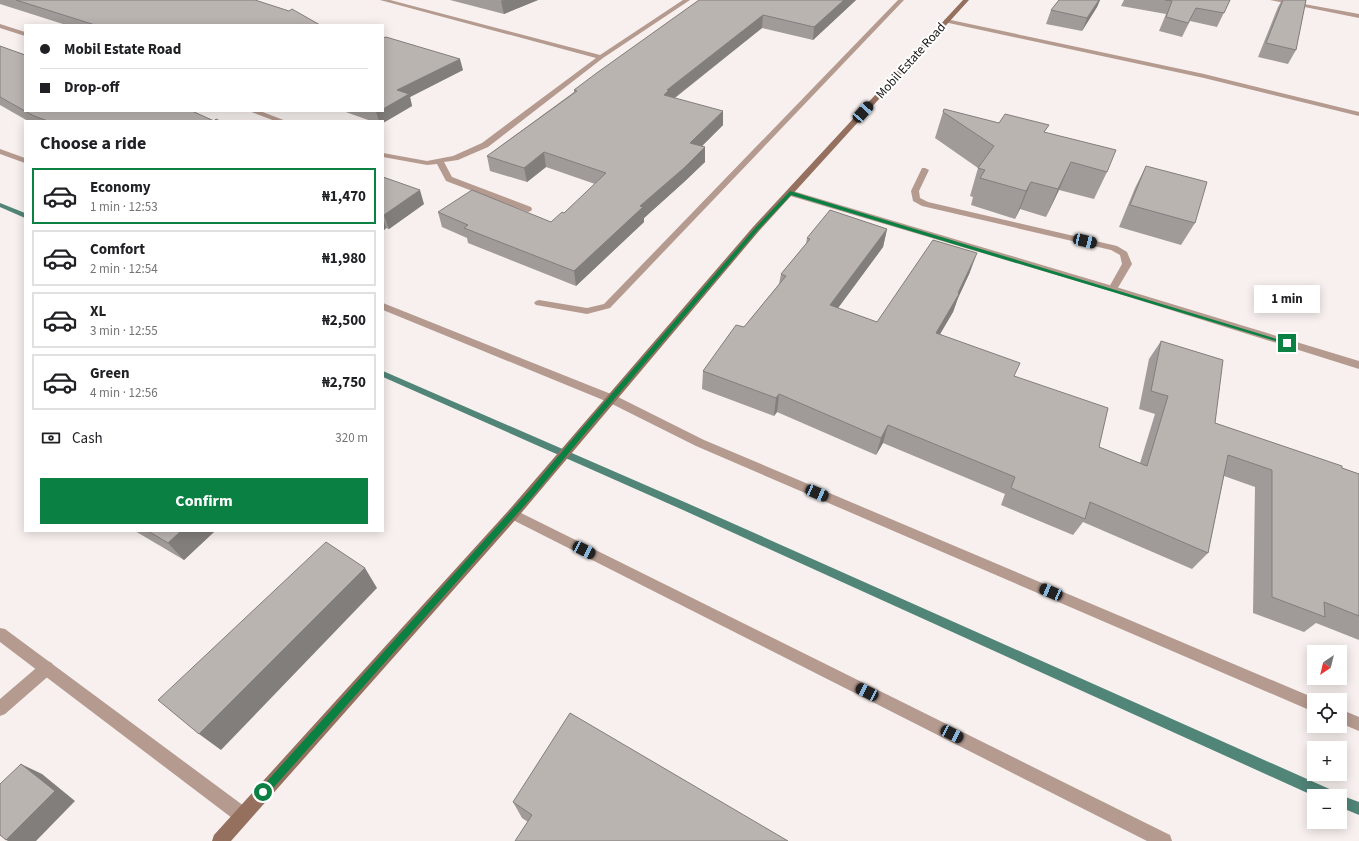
<!DOCTYPE html>
<meta charset="utf-8">
<style>
:root{--surface:#fff;--page:#f2f2f2;--text:#202124;--muted:#757577;--line:#e0e0e0;--accent:#0b8043}
body{margin:0;font-family:"Source Sans 3",sans-serif;background:var(--page);color:var(--text);height:100vh;display:flex;flex-direction:column;font-size:15px;white-space:nowrap}
*{box-sizing:border-box;margin:0}
p{font-size:13px;color:var(--muted)}
.icon{flex:none;width:22px;height:22px;fill:none;stroke:currentColor;stroke-width:2;stroke-linecap:round;stroke-linejoin:round}
.map{position:relative;flex:1;overflow:hidden}
.sheet{position:absolute;left:24px;top:120px;width:360px;height:412px;display:flex;flex-direction:column;background:var(--surface);border-radius:0px;box-shadow:0 2px 10px #0003}
.sheet>*{flex:none}
.hud{position:absolute;left:24px;top:24px;width:360px;height:88px;border-radius:0px;box-shadow:0 2px 10px #0003;display:grid;align-content:center;height:88px;padding:0 16px;background:var(--surface)}
.needle{width:26px;rotate:215deg}
.buttons{position:absolute;left:1307px;top:645px;display:grid;gap:8px}
.buttons a{display:grid;place-items:center;width:40px;height:40px;border-radius:0px;background:var(--surface);box-shadow:0 2px 10px #0003;font-size:20px}
.end{position:absolute;width:18px;height:18px;margin:-9px;border:5px solid #0b8043;background:#fff;box-shadow:0 0 0 2px #fff}
.from{border-radius:50%}
.bubble{position:absolute;height:28px;border-radius:0px;background:var(--surface);box-shadow:0 2px 10px #0003;font-size:13px;font-weight:700;line-height:28px;text-align:center}
.car{position:absolute;width:12px;height:24px;margin:-12px -6px;border-radius:5px;box-shadow:0 0 3px 1px #0007;background:linear-gradient(#222 24%,#8ab4d8 0 40%,#222 0 76%,#8ab4d8 0 86%,#222 0)}
.hud b{display:flex;align-items:center;gap:14px;height:38px;font-size:15px}
.hud b+b{border-top:1px solid var(--line)}
.hud i{width:10px;height:10px;background:var(--text)}
ul{padding:0;list-style:none}
li{display:flex;align-items:center;gap:12px;height:56px;margin:0 8px 6px;padding:0 8px;border:2px solid var(--line);border-radius:0px}
li div{flex:1}
li b{display:block;font-size:15px}
li em{font-style:normal;font-weight:700}
li.current{border-color:var(--accent)}
li>.icon{width:36px;height:36px;stroke-width:1.5}
h2{padding:0 16px;font-size:18px;line-height:48px}
.pay{display:flex;align-items:center;gap:10px;height:44px;padding:0 16px;font-size:15px}
.pay p{margin-inline-start:auto}
.cta{display:flex;gap:8px;margin-top:auto;padding:8px 16px}
.cta a{flex:1;height:46px;border-radius:0px;background:var(--accent);color:#fff;font-size:16px;font-weight:700;line-height:46px;text-align:center}
.map>svg:first-child{display:block}
</style>
<div class="map">
<svg width="1359" height="841" viewBox="0 0 1359 841">
<rect width="100%" height="100%" fill="#f7f0ee"/>
<g fill="none" stroke-linecap="round" stroke-linejoin="round">
<!-- stream -->
<g fill="#508578" fill-rule="evenodd">
<path d="M0,203L25,213V218L0,207Z"/>
<path d="M383,371L689,504L1334,791L1335,796H1314L683,510L383,377Z"/>
<path d="M1340,795L1359,802V815L1340,807V796H1336Z"/>
</g>
<!-- service -->
<g fill="#b59a8f" fill-rule="evenodd">
<path d="M922,168H925L929,170L919,191L920,198L928,202L1117,246L1127,252L1132,264L1116,291H1110L1108,289L1122,264L1120,255L1111,250L922,206L913,201L911,191Z"/>
<path d="M513,509L1170,835L1172,841H1147L509,518L507,514L509,510Z"/>
<path d="M47,661L52,663L54,668L52,673L5,714L0,716V699L42,663Z"/>
</g>
<!-- minor -->
<g fill="#b59a8f" fill-rule="evenodd">
<path d="M380,0H390L600,55L683,0H690L603,58L488,147L458,160L444,162L452,177L531,207L532,209L531,211L528,212L446,181L437,164L427,165L383,157V153L427,161L453,156L482,143L596,58Z"/>
<path d="M898,0H904L610,308L587,314L536,305L534,303L536,301L539,300L587,308L604,304Z"/>
<path d="M1270,0H1282L1359,14V18Z"/>
<path d="M946,19L1204,74L1359,112V116L1204,78L944,22V20Z"/>
<path d="M0,24L25,32V36L0,28Z"/>
<path d="M249,111H260L286,121H275Z"/>
<path d="M0,149L25,158V163L0,154Z"/>
<path d="M787,191H793L1116,287L1359,361V369L1110,291L787,195Z"/>
<path d="M383,303L616,396L704,440L1319,700H1314V712L696,446L608,402L383,310Z"/>
<path d="M0,628L5,629L248,809L250,815L248,821L242,823L236,821L0,642Z"/>
<path d="M1340,709L1359,717V731L1340,723Z"/>
</g>
<!-- secondary -->
<path fill="#95705f" fill-rule="evenodd" d="M963,0H969L759,231L517,518L231,841H212L214,835L509,510L753,227Z"/>
</g>
<!-- wall -->
<g fill="#a09b98">
<path d="M0,0H255L320,25H66L0,4Z"/>
<path d="M450,0H538L504,14Z"/>
<path d="M699,0H856L813,40L762,28L675,98L723,125L702,146L705,147V162L684,182L644,218V222L576,286L468,243L467,238L442,227L438,212L551,222L564,213L595,184L546,167L527,182L490,171L487,156L574,92V90Z"/>
<path d="M1059,0H1100L1097,7L1082,31L1046,24L1051,10Z"/>
<path d="M1124,0H1230L1217,27L1190,21L1182,37L1159,31L1166,14L1121,6Z"/>
<path d="M1282,0H1306L1296,50L1288,64L1258,57L1278,7Z"/>
<path d="M383,38L463,70L410,97L412,106L383,123V121H371L343,111H383Z"/>
<path d="M0,46L214,121H220H28L0,105Z"/>
<path d="M943,112L1045,133L1107,172L1094,199L1059,190L1046,217L1020,209L1015,219L971,205L973,197L970,196L978,168L935,138Z"/>
<path d="M1146,166L1195,223L1181,245L1119,227L1135,188Z"/>
<path d="M383,177L424,204L389,229L386,228L383,231Z"/>
<path d="M887,229L883,247L838,308L877,322L970,272L958,298L953,312L940,334L1014,376L1099,447L1140,463L1155,414L1139,409L1149,359L1161,341L1215,423L1359,474V640L1316,623L1304,632L1253,613L1255,487L1224,476L1208,553L1192,569L1083,522L1073,535L1001,505L1005,494L883,443L876,455L777,412L774,416L702,389L703,371L744,327L779,284L781,274L806,244L807,238Z"/>
<path d="M135,531H215L184,560Z"/>
<path d="M513,802L788,841L528,822L522,818Z"/>
</g>
<!-- shaded-wall -->
<g fill="#827e7c">
<path d="M503,0H538L504,14L501,1Z"/>
<path d="M844,0H856L813,40L814,27Z"/>
<path d="M1099,0H1100L1097,7L1082,31L1087,18Z"/>
<path d="M763,15L762,28L669,102L664,95L667,90Z"/>
<path d="M460,59L463,70L410,97L412,106L383,123V121H379L376,112L379,111H383V109L397,90Z"/>
<path d="M723,111V125L690,158V143Z"/>
<path d="M705,147V162L684,182L644,218V222L576,286L574,271L640,206Z"/>
<path d="M544,152L546,167L527,182L524,168Z"/>
<path d="M1071,162L1059,190L1046,217L1058,189Z"/>
<path d="M1031,182L1020,209L1015,219L1026,191Z"/>
<path d="M420,190L424,204L389,229L384,215Z"/>
<path d="M383,218L386,228L383,231Z"/>
<path d="M887,229L883,247L827,323L830,305Z"/>
<path d="M977,253L970,272L958,298L953,312L930,351L936,333L958,293Z"/>
<path d="M779,394L777,412L774,416L776,398Z"/>
<path d="M888,425L883,443L876,455L881,438Z"/>
<path d="M181,531H215L184,560L168,543Z"/>
<path d="M365,568L377,588L221,750L199,734Z"/>
<path d="M21,764L42,774L75,801L36,841H8L6,840Z"/>
</g>
<!-- building -->
<g fill="#bab4b1" stroke="#827e7c">
<path d="M16,0H255L289,11L292,9L320,25H95Z"/>
<path d="M699,0H844L814,27L763,15L667,90H669L664,95L723,111L690,143L705,147L684,168L640,206L643,207L574,271L464,228L468,225L438,212L472,190L551,222L562,212L564,213L606,173L544,152L524,168L487,156L577,91L574,90L598,72Z"/>
<path d="M1059,0H1099L1087,18L1051,10Z"/>
<path d="M1165,0H1230L1224,13L1196,8L1188,23L1166,17L1172,1Z"/>
<path d="M1283,0H1306L1296,50L1266,43Z"/>
<path d="M386,37L460,59L397,90L409,94L383,109V38Z"/>
<path d="M0,46L25,55V111H192L214,121L216,119L220,121H48L34,116L0,97Z"/>
<path d="M944,109L999,123L1005,114L1049,125L1044,132L1116,150L1107,172L1071,162L1058,189L1031,182L1026,191L980,178L985,170L978,168L994,146L943,112Z"/>
<path d="M1146,166L1207,182L1195,223L1130,205Z"/>
<path d="M383,177L420,190L384,215H383Z"/>
<path d="M830,210L887,229L830,305L877,322L933,240L977,253L958,293L959,294L936,333L1020,363L1014,376L1108,408L1099,447L1147,466L1168,396L1151,391L1161,341L1223,360L1215,423L1342,466V468L1359,474V616L1324,602L1325,617L1272,597V470L1228,455L1208,553L1090,502L1085,519L1011,488L1015,477L888,425L881,438L779,394L776,398L703,371L736,325L744,327L786,276L781,274L810,239L807,238Z"/>
<path d="M148,531H181L168,543Z"/>
<path d="M326,542L365,568L199,734L158,700Z"/>
<path d="M570,713L788,841H515L532,815L513,802Z"/>
<path d="M21,764L55,791L6,840L0,835V784Z"/>
</g>
<!-- route -->
<path fill="#0b8043" d="M790,191L1290,343L1285,344L791,195L758,230L582,437L533,496L266,796L263,797L260,796L258,792L260,789L528,492L577,434L755,228Z"/>
<g text-anchor="middle" stroke-width="4" stroke-linejoin="round" paint-order="stroke">
<!-- street labels -->
<g font-size="13" fill="#181615" stroke="#fff">
<text transform="translate(910 60) rotate(-48)" y="5">Mobil Estate Road</text>
</g>
</g>
</svg>
<div class="buttons">
<a><svg class="needle" viewBox="-14 -14 28 28"><path d="M0-13l5 13h-10z" fill="#e53935"/><path d="M0 13l5-13h-10z" fill="#757577"/></svg></a>
<a><svg class="icon" aria-label="locate" viewBox="0 0 24 24"><circle cx="12" cy="12" r="6"/><path d="M12 2v4M12 18v4M2 12h4M18 12h4"/></svg></a>
<a>+</a>
<a>−</a>
</div>
<i class="end from" style="left:263px;top:792px"></i>
<i class="end" style="left:1287px;top:343px"></i>
<div class="bubble" style="left:1254px;top:285px;width:66px">1 min</div>
<i class="car" style="left:863px;top:112px;rotate:42deg"></i>
<i class="car" style="left:1085px;top:241px;rotate:103deg"></i>
<i class="car" style="left:817px;top:493px;rotate:113deg"></i>
<i class="car" style="left:584px;top:550px;rotate:117deg"></i>
<i class="car" style="left:1051px;top:592px;rotate:293deg"></i>
<i class="car" style="left:867px;top:692px;rotate:297deg"></i>
<i class="car" style="left:952px;top:734px;rotate:117deg"></i>
<div class="hud">
<b><i class="from"></i>Mobil Estate Road</b>
<b><i></i>Drop-off</b>
</div>
<section class="sheet">
<h2>Choose a ride</h2>
<ul>
<li class="current"><svg class="icon" aria-label="car" viewBox="0 0 24 24"><path d="M5 17H2v-5l4-1 3-4h7l3 4 3 1v5h-3M9 17h6M6 11h13"/><circle cx="7" cy="17" r="2"/><circle cx="17" cy="17" r="2"/></svg><div><b>Economy</b><p>1 min · 12:53</p></div><em>₦1,470</em></li>
<li><svg class="icon" aria-label="car" viewBox="0 0 24 24"><path d="M5 17H2v-5l4-1 3-4h7l3 4 3 1v5h-3M9 17h6M6 11h13"/><circle cx="7" cy="17" r="2"/><circle cx="17" cy="17" r="2"/></svg><div><b>Comfort</b><p>2 min · 12:54</p></div><em>₦1,980</em></li>
<li><svg class="icon" aria-label="car" viewBox="0 0 24 24"><path d="M5 17H2v-5l4-1 3-4h7l3 4 3 1v5h-3M9 17h6M6 11h13"/><circle cx="7" cy="17" r="2"/><circle cx="17" cy="17" r="2"/></svg><div><b>XL</b><p>3 min · 12:55</p></div><em>₦2,500</em></li>
<li><svg class="icon" aria-label="car" viewBox="0 0 24 24"><path d="M5 17H2v-5l4-1 3-4h7l3 4 3 1v5h-3M9 17h6M6 11h13"/><circle cx="7" cy="17" r="2"/><circle cx="17" cy="17" r="2"/></svg><div><b>Green</b><p>4 min · 12:56</p></div><em>₦2,750</em></li>
</ul>
<div class="pay"><svg class="icon" aria-label="cash" viewBox="0 0 24 24"><path d="M3 7h18v10H3z"/><circle cx="12" cy="12" r="2"/></svg>Cash<p>320 m</p></div>
<div class="cta"><a>Confirm</a></div>
</section>
</div>
